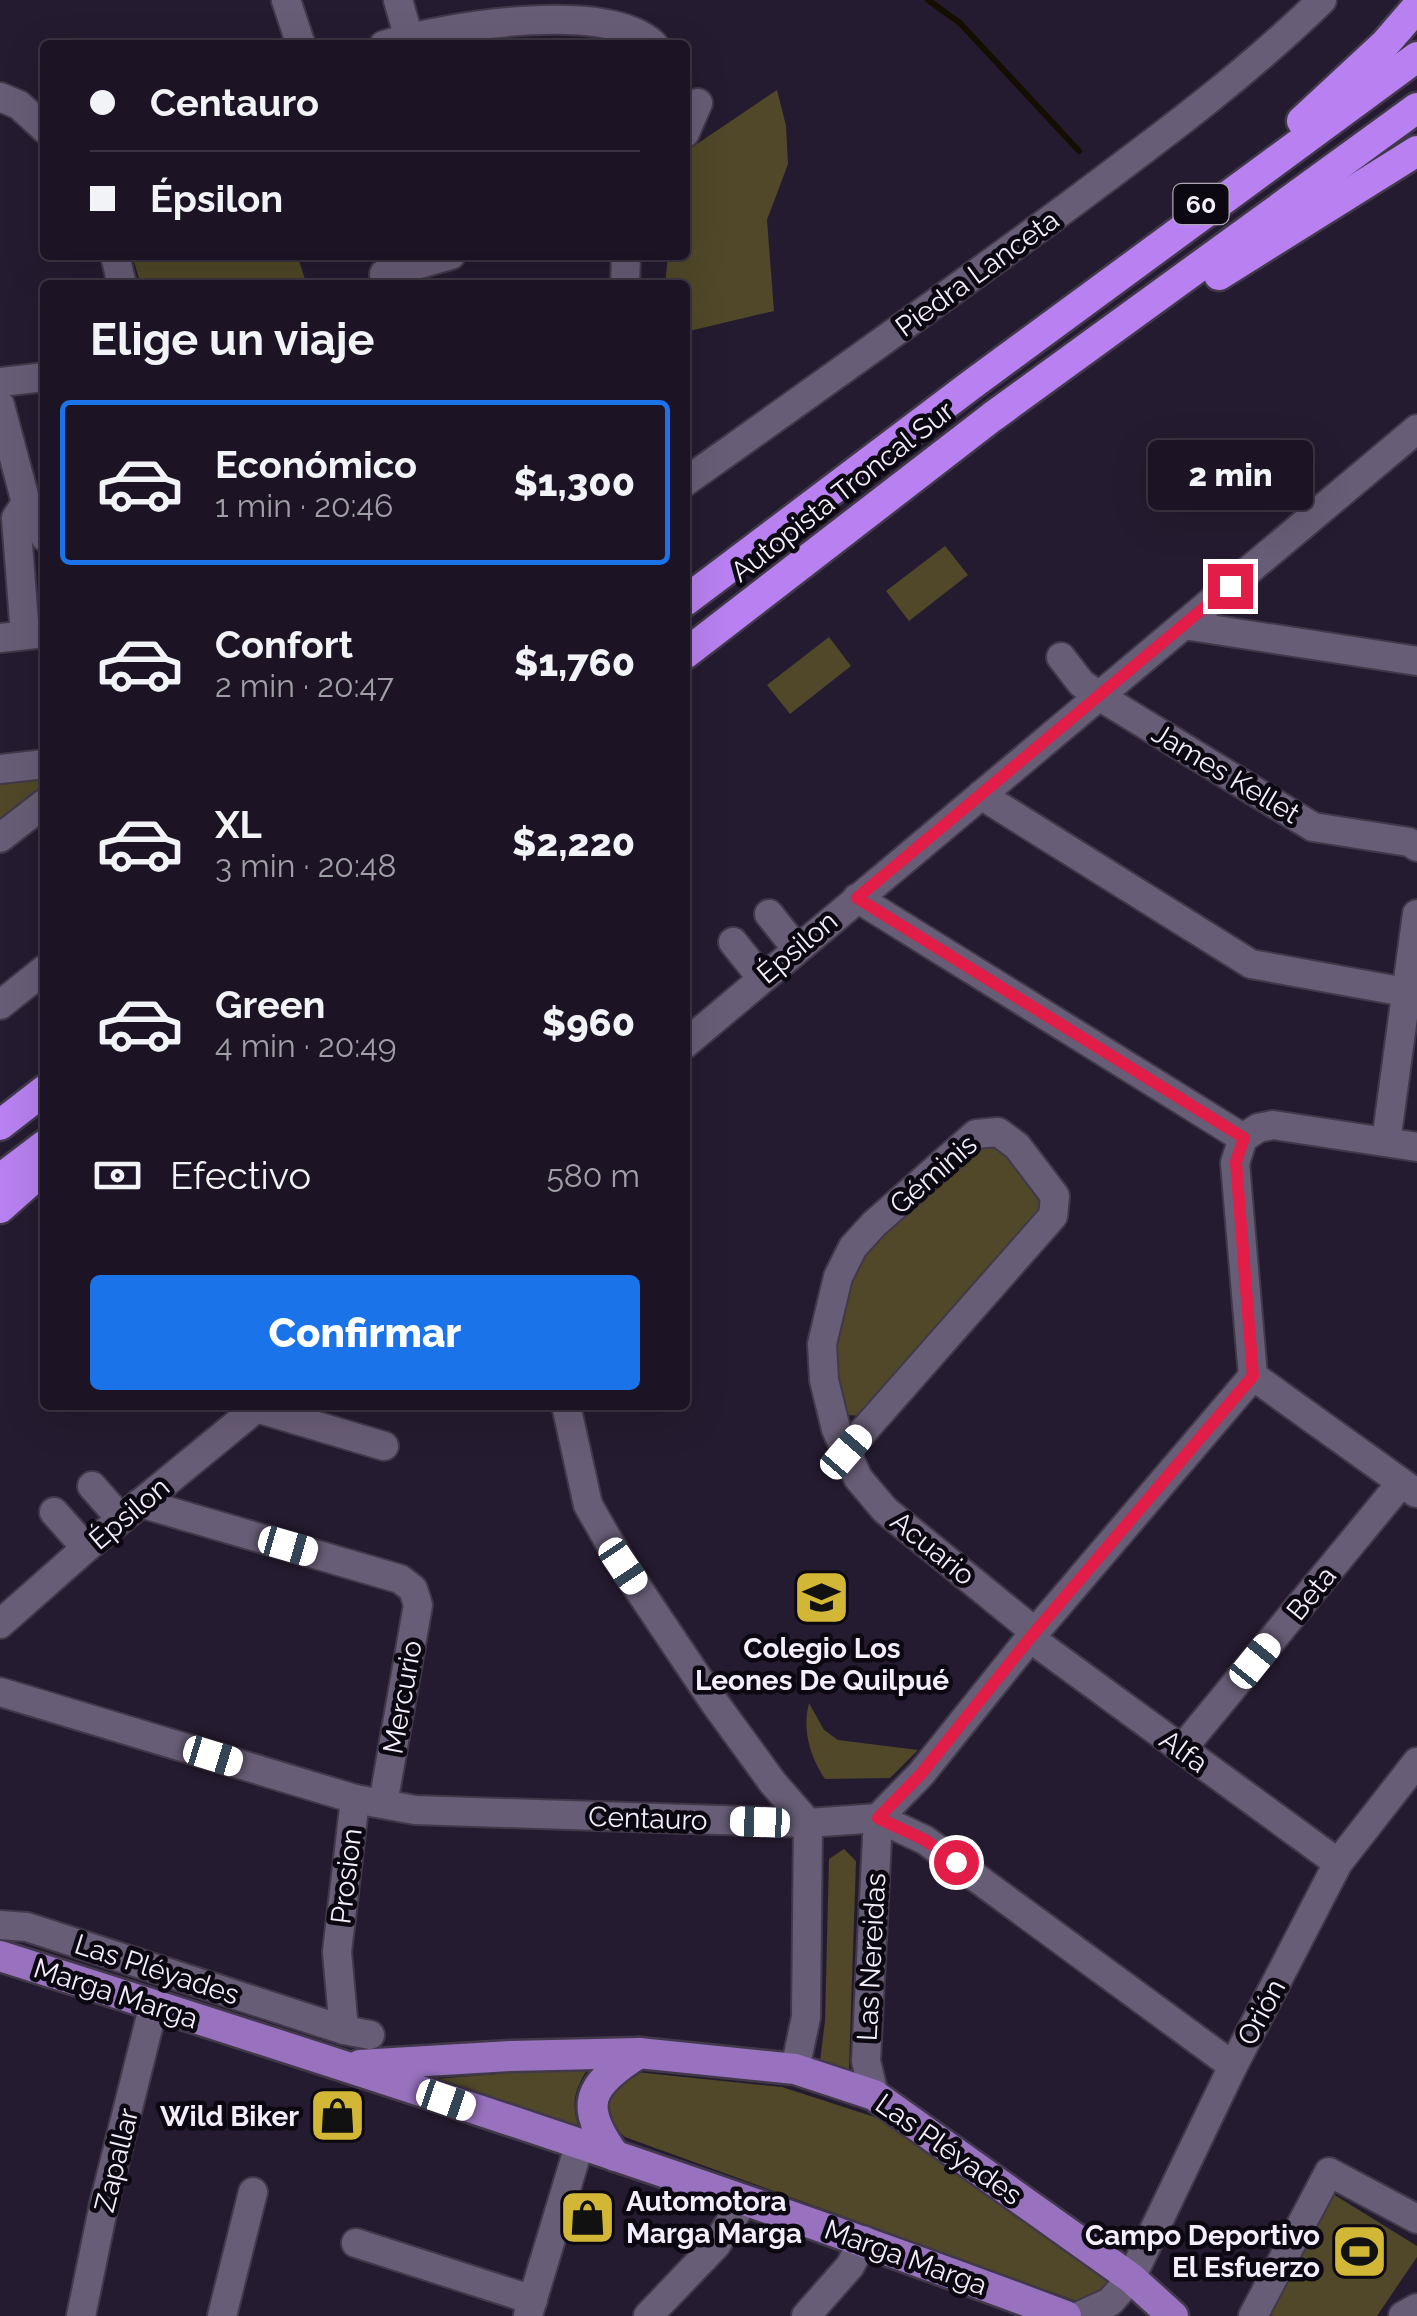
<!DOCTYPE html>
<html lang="es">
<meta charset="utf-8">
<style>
:root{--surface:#1c1424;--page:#251d2c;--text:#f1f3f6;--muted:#a09ea6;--line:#3a3341;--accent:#1a73e8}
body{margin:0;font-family:Raleway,sans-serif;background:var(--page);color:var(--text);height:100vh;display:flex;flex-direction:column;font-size:38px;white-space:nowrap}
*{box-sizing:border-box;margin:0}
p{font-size:32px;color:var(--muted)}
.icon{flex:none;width:55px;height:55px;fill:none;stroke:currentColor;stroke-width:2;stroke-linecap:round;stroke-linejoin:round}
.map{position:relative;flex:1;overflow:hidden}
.details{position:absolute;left:40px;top:280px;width:650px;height:1130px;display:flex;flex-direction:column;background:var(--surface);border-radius:10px;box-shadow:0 10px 40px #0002,0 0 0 2px var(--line)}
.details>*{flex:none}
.banner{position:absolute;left:40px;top:40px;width:650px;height:220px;border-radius:10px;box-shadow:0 10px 40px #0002,0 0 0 2px var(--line);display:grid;align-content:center;height:220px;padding:0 50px;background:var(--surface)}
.end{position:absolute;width:45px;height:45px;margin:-22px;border:12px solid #e11d48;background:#fff;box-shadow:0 0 0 5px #fff}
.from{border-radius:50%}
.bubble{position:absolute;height:70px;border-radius:10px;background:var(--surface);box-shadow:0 10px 40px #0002,0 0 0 2px var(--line);font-size:32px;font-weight:800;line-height:70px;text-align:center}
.car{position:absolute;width:30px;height:60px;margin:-30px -15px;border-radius:12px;box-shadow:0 0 8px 2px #0007;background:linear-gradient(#fff 24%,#345 0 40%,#fff 0 76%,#345 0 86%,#fff 0)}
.banner b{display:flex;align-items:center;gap:35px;height:95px;font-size:38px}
.banner b+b{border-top:2px solid var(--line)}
.banner i{width:25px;height:25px;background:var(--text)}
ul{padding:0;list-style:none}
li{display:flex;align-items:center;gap:30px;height:165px;margin:0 20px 15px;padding:0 30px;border:5px solid transparent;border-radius:10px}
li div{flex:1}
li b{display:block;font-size:38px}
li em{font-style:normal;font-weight:800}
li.selected{border-color:var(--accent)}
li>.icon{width:90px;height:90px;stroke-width:1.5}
h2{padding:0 50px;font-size:45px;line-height:120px}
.pay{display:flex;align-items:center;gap:25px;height:110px;padding:0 50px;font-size:38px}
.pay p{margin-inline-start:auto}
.primary-button{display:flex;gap:20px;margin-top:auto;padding:20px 50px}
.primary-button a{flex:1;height:115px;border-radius:10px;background:var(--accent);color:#fff;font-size:40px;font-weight:800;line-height:115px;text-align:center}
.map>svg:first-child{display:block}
</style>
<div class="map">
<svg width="1417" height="2316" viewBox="0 0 1417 2316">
<rect width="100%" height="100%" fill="#251b30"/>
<!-- green -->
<g fill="#504828">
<path d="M777,90L786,126L788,164L767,220L774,311L685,332V285H665L668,255H685V152Z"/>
<path d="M132,255H297L307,285H141Z"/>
<path d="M945,546L968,575L909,621L886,591Z"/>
<path d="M829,637L851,666L790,714L767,685Z"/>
<path d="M45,771V788L0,824V777Z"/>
<path d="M976,1142L993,1143L1043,1194L1041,1214L864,1416L845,1415L830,1363L857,1258Z"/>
<path d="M809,1703L824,1730L838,1740L918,1750L890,1778L825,1779C810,1756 802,1730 809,1703Z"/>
<path d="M844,1849L856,1861L849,2069L820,2061L825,2021L829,1859Z"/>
<path d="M589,2067C572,2093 571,2105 581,2135L404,2077L434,2079Z"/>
<path d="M636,2072L782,2087L890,2122L1103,2274L1110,2285L1100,2298L1082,2303L625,2137L605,2120C607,2095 613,2085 636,2072Z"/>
<path d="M1333,2194L1417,2246V2257L1377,2316H1264Z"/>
</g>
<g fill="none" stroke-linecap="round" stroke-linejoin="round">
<!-- stream -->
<path stroke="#140e00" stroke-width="6" d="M928,0L960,23L1079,151"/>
<defs>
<g id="minor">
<path d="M286,0L301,45"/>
<path d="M398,0L409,38"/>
<path d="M384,45C450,25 609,0 654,45"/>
<path d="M0,97L19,105L45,129"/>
<path d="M685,133L698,103"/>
<path d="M115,255L122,285"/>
<path d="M384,274L451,255"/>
<path d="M625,285L626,255"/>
<path d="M0,382L45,377"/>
<path d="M0,405L26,503L43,515L45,537"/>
<path d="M685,482C816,389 946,297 1074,202C1161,137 1244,76 1322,0"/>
<path d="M1184,625L1417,661"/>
<path d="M25,635L16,518L26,503"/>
<path d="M0,638L45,633"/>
<path d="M1061,657L1081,683L1099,696L1313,827L1409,842L1417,847"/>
<path d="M0,769L45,764"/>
<path d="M981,795L1251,964L1405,992"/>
<path d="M0,838L45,803"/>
<path d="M857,898L1243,1138"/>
<path d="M769,914L796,948"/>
<path d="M733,942L761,977"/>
<path d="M0,1005L45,969"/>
<path d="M685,1044L1417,429"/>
<path d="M1243,1138L1258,1128L1273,1125L1417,1147"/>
<path d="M1386,1142L1417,914"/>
<path d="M1253,1376L1416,1493"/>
<path d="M566,1405L588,1505L623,1566L714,1702L773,1783L808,1823"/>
<path d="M256,1408L384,1446"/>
<path d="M846,1451L1053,1216L1055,1196L1017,1146L998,1132L976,1134L874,1224L853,1247L838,1277L822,1344L824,1380L836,1429L858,1478L885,1510L1035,1632"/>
<path d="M92,1486L121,1519"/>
<path d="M140,1503L400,1579L413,1589L418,1605L383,1804"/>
<path d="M54,1512L86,1548"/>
<path d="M0,1624L86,1548L260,1405"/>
<path d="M1030,1638L1338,1863"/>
<path d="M0,1692L355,1799L415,1810L808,1823L878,1818L925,1840L1233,2066"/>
<path d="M1182,1749L1401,1483"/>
<path d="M878,1818L921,1774L1030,1638L1253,1376L1235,1163L1243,1138"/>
<path d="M0,1925L27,1927L344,2030L370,2035"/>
<path d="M344,2030L337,1952L355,1799"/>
<path d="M795,2069L806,2017L808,1823"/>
<path d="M874,2095L866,2061L878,1818"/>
<path d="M356,2243L533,2300"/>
<path d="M528,2315L579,2146"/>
<path d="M81,2316L104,2204L154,2004"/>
<path d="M222,2316L253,2192"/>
<path d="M648,2316L716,2245L744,2200"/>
<path d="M806,2316L850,2266L864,2240"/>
<path d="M1079,2316L1110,2302L1131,2278L1233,2066L1338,1863L1417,1762"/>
<path d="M1253,2316L1329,2172L1417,2219"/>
<path d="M1403,2316L1417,2308"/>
</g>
<g id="major">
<path d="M0,1956C357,2069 715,2184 1066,2316"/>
<path d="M360,2065L511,2056L639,2053L795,2069L874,2095L1131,2278L1173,2316"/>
<path d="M615,2156C578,2105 587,2086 639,2053"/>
</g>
<g id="highway">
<path d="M1302,121L1385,44L1417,7"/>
<path d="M1219,275L1417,151"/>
<path d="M685,601L971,385L1417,57"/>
<path d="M685,654L992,417L1417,108"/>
<path d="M0,1125L45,1090"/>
<path d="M0,1179L45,1145"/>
<path d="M0,1208L45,1168"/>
</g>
</defs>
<!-- minor casing -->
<use href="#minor" stroke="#41394a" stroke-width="32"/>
<!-- major casing -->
<use href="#major" stroke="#41394a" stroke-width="35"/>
<!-- highway casing -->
<use href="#highway" stroke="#41394a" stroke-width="35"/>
<!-- minor -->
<use href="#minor" stroke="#685d76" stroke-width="28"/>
<!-- major -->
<use href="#major" stroke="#9872bf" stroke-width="30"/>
<!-- highway -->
<use href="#highway" stroke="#b880f0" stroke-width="30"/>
</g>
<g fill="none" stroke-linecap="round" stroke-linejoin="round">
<!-- route -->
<path stroke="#e11d48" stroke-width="12" d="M956,1862L925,1840L878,1818L921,1774L1030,1638L1253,1376L1236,1162L1244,1138L857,898L1230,586"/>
</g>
<!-- icons -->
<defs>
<symbol id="school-square" viewBox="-11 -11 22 22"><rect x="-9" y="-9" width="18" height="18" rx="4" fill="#d2b635" stroke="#0c0811"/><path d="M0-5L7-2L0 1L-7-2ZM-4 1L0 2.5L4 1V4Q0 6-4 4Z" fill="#111"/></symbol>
<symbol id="shop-square" viewBox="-11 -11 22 22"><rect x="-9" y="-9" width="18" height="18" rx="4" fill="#d2b635" stroke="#0c0811"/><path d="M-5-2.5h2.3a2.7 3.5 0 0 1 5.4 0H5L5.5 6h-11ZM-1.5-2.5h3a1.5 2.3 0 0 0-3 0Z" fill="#111"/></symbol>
<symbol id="stadium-square" viewBox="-11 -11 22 22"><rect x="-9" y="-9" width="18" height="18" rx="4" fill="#d2b635" stroke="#0c0811"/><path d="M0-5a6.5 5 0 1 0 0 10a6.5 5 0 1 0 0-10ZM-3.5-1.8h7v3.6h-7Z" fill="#111"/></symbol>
</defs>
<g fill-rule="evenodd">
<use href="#school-square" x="790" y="1566" width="63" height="63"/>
<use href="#shop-square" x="306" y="2084" width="63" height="63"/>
<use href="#shop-square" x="556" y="2186" width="63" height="63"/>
<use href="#stadium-square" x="1328" y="2220" width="63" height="63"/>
</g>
<g text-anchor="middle" stroke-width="9" stroke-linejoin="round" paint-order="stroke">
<!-- shield labels -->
<rect fill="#0c0811" stroke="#aea8b6" stroke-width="2.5" x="1173.5" y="184" width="55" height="40" rx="8"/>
<g font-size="25" font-weight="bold" fill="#f4edfc">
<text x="1201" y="213">60</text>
</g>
<!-- street labels -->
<g font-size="28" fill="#f4edfc" stroke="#0c0811">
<text transform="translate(977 273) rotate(-36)" y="10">Piedra Lanceta</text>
<text transform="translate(842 491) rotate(-38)" y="10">Autopista Troncal Sur</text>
<text transform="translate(1226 773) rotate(31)" y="10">James Kellet</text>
<text transform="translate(797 947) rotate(-40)" y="10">Épsilon</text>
<text transform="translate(933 1174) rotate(-41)" y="10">Géminis</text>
<text transform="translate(129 1513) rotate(-40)" y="10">Épsilon</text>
<text transform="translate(933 1548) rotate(39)" y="10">Acuario</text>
<text transform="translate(1311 1593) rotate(-51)" y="10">Beta</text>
<text transform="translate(402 1697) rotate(-80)" y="10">Mercurio</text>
<text transform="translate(1184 1751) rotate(36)" y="10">Alfa</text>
<text transform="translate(648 1818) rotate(2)" y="10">Centauro</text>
<text transform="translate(346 1876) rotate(-83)" y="10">Prosion</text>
<text transform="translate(871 1957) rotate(-87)" y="10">Las Nereidas</text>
<text transform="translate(157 1969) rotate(18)" y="10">Las Pléyades</text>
<text transform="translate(116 1993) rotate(18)" y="10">Marga Marga</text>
<text transform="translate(1261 2012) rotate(-62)" y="10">Orión</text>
<text transform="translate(949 2149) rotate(35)" y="10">Las Pléyades</text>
<text transform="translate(116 2160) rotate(-76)" y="10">Zapallar</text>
<text transform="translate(906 2257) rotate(20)" y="10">Marga Marga</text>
</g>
<!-- poi labels -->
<g font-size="28" font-weight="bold" fill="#f4edfc" stroke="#0c0811" text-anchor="end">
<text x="822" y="1658" text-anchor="middle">Colegio Los<tspan x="822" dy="32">Leones De Quilpué</tspan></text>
<text x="299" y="2126">Wild Biker</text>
<text x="626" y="2211" text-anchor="start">Automotora<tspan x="626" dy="32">Marga Marga</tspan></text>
<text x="1320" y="2245">Campo Deportivo<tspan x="1320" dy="32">El Esfuerzo</tspan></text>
</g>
</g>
</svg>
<i class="end from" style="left:956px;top:1862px"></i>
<i class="end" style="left:1230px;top:586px"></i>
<div class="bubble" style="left:1148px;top:440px;width:165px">2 min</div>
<i class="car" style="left:846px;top:1452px;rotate:41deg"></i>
<i class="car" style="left:288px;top:1546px;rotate:106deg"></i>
<i class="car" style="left:623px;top:1566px;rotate:146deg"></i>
<i class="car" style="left:1255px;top:1661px;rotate:39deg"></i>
<i class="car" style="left:213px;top:1756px;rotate:107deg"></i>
<i class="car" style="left:760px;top:1822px;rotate:272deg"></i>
<i class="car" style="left:446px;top:2100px;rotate:109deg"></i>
<div class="banner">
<b><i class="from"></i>Centauro</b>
<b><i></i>Épsilon</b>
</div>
<section class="details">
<h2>Elige un viaje</h2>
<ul>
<li class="selected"><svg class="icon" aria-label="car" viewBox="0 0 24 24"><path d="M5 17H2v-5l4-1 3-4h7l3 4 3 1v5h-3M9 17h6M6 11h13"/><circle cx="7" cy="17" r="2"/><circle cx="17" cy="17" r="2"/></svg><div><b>Económico</b><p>1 min · 20:46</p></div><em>$1,300</em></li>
<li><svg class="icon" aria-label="car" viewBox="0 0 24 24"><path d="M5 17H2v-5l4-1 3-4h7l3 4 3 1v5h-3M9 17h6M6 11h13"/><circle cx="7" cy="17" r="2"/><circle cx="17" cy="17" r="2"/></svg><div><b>Confort</b><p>2 min · 20:47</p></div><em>$1,760</em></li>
<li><svg class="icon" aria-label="car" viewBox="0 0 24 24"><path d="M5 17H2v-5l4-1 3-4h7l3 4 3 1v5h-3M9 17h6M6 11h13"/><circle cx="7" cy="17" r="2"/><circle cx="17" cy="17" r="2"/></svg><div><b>XL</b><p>3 min · 20:48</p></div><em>$2,220</em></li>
<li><svg class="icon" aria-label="car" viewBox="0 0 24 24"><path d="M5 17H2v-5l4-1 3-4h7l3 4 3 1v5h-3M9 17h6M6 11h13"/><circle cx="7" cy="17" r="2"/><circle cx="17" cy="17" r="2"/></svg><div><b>Green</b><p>4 min · 20:49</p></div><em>$960</em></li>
</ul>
<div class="pay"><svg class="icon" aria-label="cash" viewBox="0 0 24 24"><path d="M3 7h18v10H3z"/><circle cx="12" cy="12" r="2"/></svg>Efectivo<p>580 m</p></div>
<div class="primary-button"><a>Confirmar</a></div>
</section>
</div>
